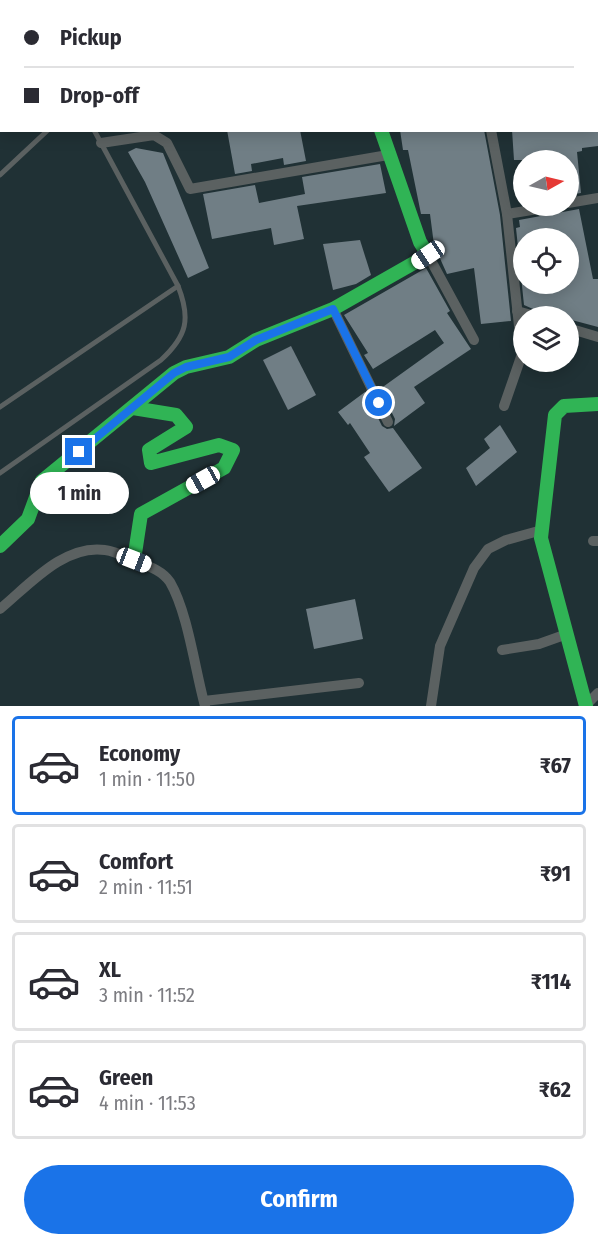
<!DOCTYPE html>
<meta charset="utf-8">
<style>
:root{--surface:#fff;--page:#f7f7f7;--text:#2b2b33;--muted:#7c7c81;--line:#e1e1e2;--accent:#1a73e8}
body{margin:0;font-family:"Fira Sans Condensed",sans-serif;background:var(--page);color:var(--text);height:100vh;display:flex;flex-direction:column;font-size:22px;white-space:nowrap}
*{box-sizing:border-box;margin:0}
p{font-size:20px;color:var(--muted)}
.icon{flex:none;width:33px;height:33px;fill:none;stroke:currentColor;stroke-width:2;stroke-linecap:round;stroke-linejoin:round}
.map{position:relative;height:706px;overflow:hidden}
.sheet{display:flex;flex-direction:column;background:var(--surface);flex:1}
.sheet>*{flex:none}
.guide{position:absolute;left:0px;top:0px;width:598px;height:132px;box-shadow:0 3px 15px #0003;display:grid;align-content:center;height:132px;padding:0 24px;background:var(--surface)}
.needle{width:39px;rotate:82deg}
.fabs{position:absolute;left:513px;top:150px;display:grid;gap:12px}
.fabs a{display:grid;place-items:center;width:66px;height:66px;border-radius:50%;background:var(--surface);box-shadow:0 3px 15px #0003;font-size:30px}
.end{position:absolute;width:27px;height:27px;margin:-14px;border:8px solid #1a73e8;background:#fff;box-shadow:0 0 0 3px #fff}
.from{border-radius:50%}
.bubble{position:absolute;height:42px;border-radius:21px;background:var(--surface);box-shadow:0 3px 15px #0003;font-size:20px;font-weight:700;line-height:42px;text-align:center}
.car{position:absolute;width:18px;height:36px;margin:-18px -9px;border-radius:8px;box-shadow:0 0 4px 2px #0007;background:linear-gradient(#fff 24%,#345 0 40%,#fff 0 76%,#345 0 86%,#fff 0)}
.guide b{display:flex;align-items:center;gap:21px;height:57px;font-size:22px}
.guide b+b{border-top:2px solid var(--line)}
.guide i{width:15px;height:15px;background:var(--text)}
ul{padding:10px 0 0;list-style:none}
li{display:flex;align-items:center;gap:18px;height:99px;margin:0 12px 9px;padding:0 12px;border:3px solid var(--line);border-radius:6px}
li div{flex:1}
li b{display:block;font-size:22px}
li em{font-style:normal;font-weight:700}
li.current{border-color:var(--accent)}
li>.icon{width:54px;height:54px;stroke-width:1.5}
.button{display:flex;gap:12px;margin-top:auto;padding:12px 24px}
.button a{flex:1;height:69px;border-radius:36px;background:var(--accent);color:#fff;font-size:24px;font-weight:700;line-height:69px;text-align:center}
.map>svg:first-child{display:block}
</style>
<div class="map">
<svg width="598" height="706" viewBox="0 0 598 706">
<rect width="100%" height="100%" fill="#203135"/>
<!-- building -->
<g fill="#707e85" fill-rule="evenodd">
<path d="M227,130H300L306,161L284,165L283,158L251,164L252,171L235,174Z"/>
<path d="M400,130H484L500,215L511,321L481,324L474,268L447,274L434,245L430,214H421L408,150H403Z"/>
<path d="M512,130H598V146L582,148V151L577,152L581,193L568,195V160H514Z"/>
<path d="M136,148L163,153L209,268L188,278L145,182L128,152Z"/>
<path d="M380,164L386,193L297,206L304,239L274,245L271,228L212,239L203,194L255,185L259,203L305,194L302,177Z"/>
<path d="M579,209L593,279H598V327L568,319V316L542,313L524,305L516,228L520,227L519,220ZM556,233V238H568V284H524V237Z"/>
<path d="M360,240L371,275L356,284L333,290L323,244Z"/>
<path d="M426,268L450,311L447,313L471,349L414,387L425,403L394,426L395,419L380,389L444,343L435,330L373,369L364,355L368,353L344,315Z"/>
<path d="M291,346L316,395L288,410L263,360Z"/>
<path d="M365,392L382,426L387,429L393,428L422,468L389,492L364,457L370,453L350,423L348,425L338,412Z"/>
<path d="M500,425L517,452L476,486L466,468L490,448L484,439Z"/>
<path d="M355,599L363,639L314,649L306,609Z"/>
</g>
<g fill="none" stroke-linecap="round" stroke-linejoin="round">
<!-- lane -->
<g stroke="#5b6161" stroke-width="5">
<path d="M81,2V0"/>
<path d="M0,175L48,130"/>
<path d="M0,407L178,286"/>
<path d="M0,473L161,360C187,336 191,319 178,286L94,130"/>
</g>
<!-- street -->
<g stroke="#5b6161" stroke-width="10">
<path d="M517,2L518,0"/>
<path d="M597,77H598"/>
<path d="M491,130L507,214L556,206"/>
<path d="M101,143L154,135L167,143L190,189L388,155"/>
<path d="M568,203L598,198"/>
<path d="M428,255L474,340"/>
<path d="M333,309L388,422"/>
<path d="M517,311L535,316"/>
<path d="M568,328L598,337"/>
<path d="M504,406L522,354L507,214"/>
<path d="M593,541H598"/>
<path d="M0,609C29,585 64,544 105,550C115,551 126,557 135,561C148,566 162,570 170,582C188,613 195,670 205,706"/>
<path d="M502,650L539,644L567,634"/>
<path d="M204,701L359,683"/>
<path d="M586,705L598,693"/>
<path d="M431,706L440,646L474,568L488,549L506,540L542,530"/>
</g>
<!-- fast -->
<g stroke="#30b455" stroke-width="14">
<path d="M133,408L176,415L186,427L149,450L151,463L219,445L233,450L224,468L141,514L134,560"/>
<path d="M0,546L28,519L42,481L174,373L186,367L229,357L256,340L333,309L428,255L420,242L381,130"/>
<path d="M586,706L541,538L555,415L564,406L598,404"/>
</g>
</g>
<g fill="none" stroke-linecap="round" stroke-linejoin="round">
<!-- route -->
<path stroke="#1a73e8" stroke-width="8" d="M79,452L174,373L186,367L229,357L256,340L333,309L379,403"/>
</g>
</svg>
<div class="fabs">
<a><svg class="needle" viewBox="-14 -14 28 28"><path d="M0-13l5 13h-10z" fill="#e53935"/><path d="M0 13l5-13h-10z" fill="#7c7c81"/></svg></a>
<a><svg class="icon" aria-label="locate" viewBox="0 0 24 24"><circle cx="12" cy="12" r="6"/><path d="M12 2v4M12 18v4M2 12h4M18 12h4"/></svg></a>
<a><svg class="icon" aria-label="layers" viewBox="0 0 24 24"><path d="M12 4l9 5-9 5-9-5zM3 14l9 5 9-5"/></svg></a>
</div>
<i class="end from" style="left:379px;top:403px"></i>
<i class="end" style="left:79px;top:452px"></i>
<div class="bubble" style="left:30px;top:472px;width:99px">1 min</div>
<i class="car" style="left:428px;top:255px;rotate:236deg"></i>
<i class="car" style="left:203px;top:480px;rotate:241deg"></i>
<i class="car" style="left:134px;top:560px;rotate:111deg"></i>
<div class="guide">
<b><i class="from"></i>Pickup</b>
<b><i></i>Drop-off</b>
</div>
</div>
<section class="sheet">
<ul>
<li class="current"><svg class="icon" aria-label="car" viewBox="0 0 24 24"><path d="M5 17H2v-5l4-1 3-4h7l3 4 3 1v5h-3M9 17h6M6 11h13"/><circle cx="7" cy="17" r="2"/><circle cx="17" cy="17" r="2"/></svg><div><b>Economy</b><p>1 min · 11:50</p></div><em>₹67</em></li>
<li><svg class="icon" aria-label="car" viewBox="0 0 24 24"><path d="M5 17H2v-5l4-1 3-4h7l3 4 3 1v5h-3M9 17h6M6 11h13"/><circle cx="7" cy="17" r="2"/><circle cx="17" cy="17" r="2"/></svg><div><b>Comfort</b><p>2 min · 11:51</p></div><em>₹91</em></li>
<li><svg class="icon" aria-label="car" viewBox="0 0 24 24"><path d="M5 17H2v-5l4-1 3-4h7l3 4 3 1v5h-3M9 17h6M6 11h13"/><circle cx="7" cy="17" r="2"/><circle cx="17" cy="17" r="2"/></svg><div><b>XL</b><p>3 min · 11:52</p></div><em>₹114</em></li>
<li><svg class="icon" aria-label="car" viewBox="0 0 24 24"><path d="M5 17H2v-5l4-1 3-4h7l3 4 3 1v5h-3M9 17h6M6 11h13"/><circle cx="7" cy="17" r="2"/><circle cx="17" cy="17" r="2"/></svg><div><b>Green</b><p>4 min · 11:53</p></div><em>₹62</em></li>
</ul>
<div class="button"><a>Confirm</a></div>
</section>
